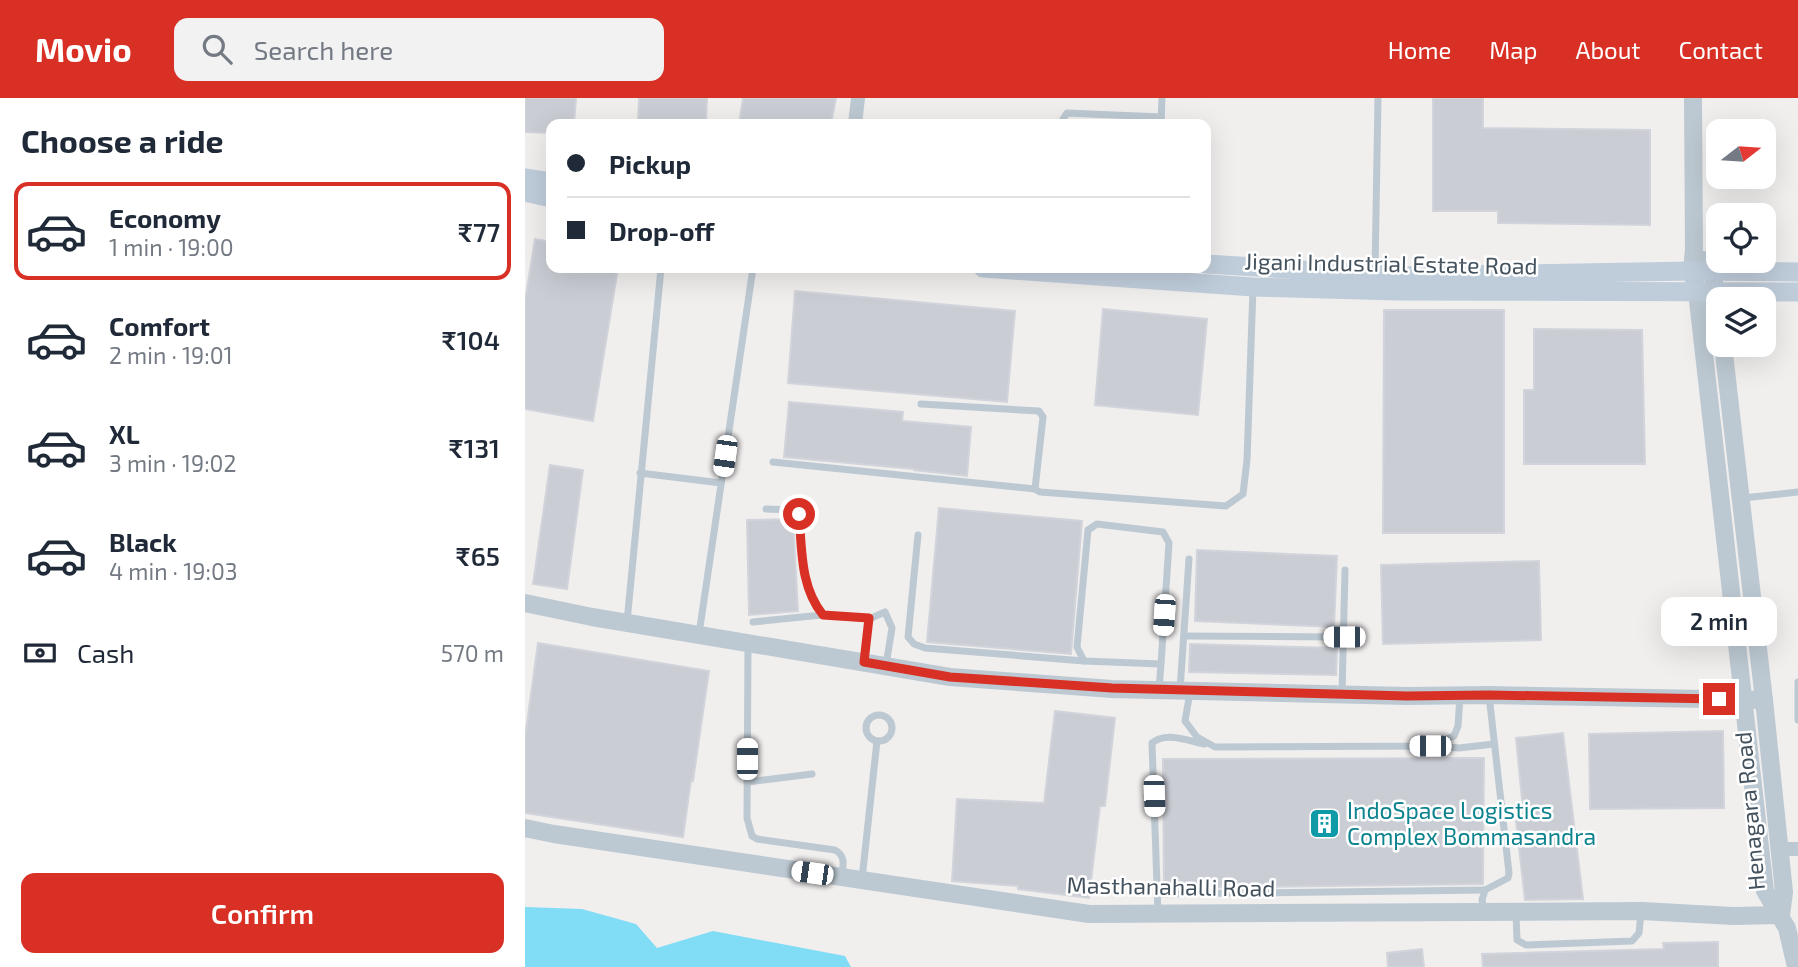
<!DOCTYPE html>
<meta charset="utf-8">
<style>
:root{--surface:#fff;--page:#f2f2f3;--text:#1f2937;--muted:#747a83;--line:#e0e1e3;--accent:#d93025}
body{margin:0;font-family:"Exo 2",sans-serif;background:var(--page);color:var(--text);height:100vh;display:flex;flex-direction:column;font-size:26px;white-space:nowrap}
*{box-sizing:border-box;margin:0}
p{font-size:23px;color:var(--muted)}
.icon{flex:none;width:38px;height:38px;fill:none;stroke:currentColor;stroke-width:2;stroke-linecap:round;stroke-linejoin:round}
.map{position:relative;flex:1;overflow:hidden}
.side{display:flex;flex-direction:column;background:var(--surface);width:525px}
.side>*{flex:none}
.hud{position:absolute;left:21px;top:21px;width:665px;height:154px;border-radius:14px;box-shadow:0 7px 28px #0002;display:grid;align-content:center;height:154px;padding:0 21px;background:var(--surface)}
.needle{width:46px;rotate:73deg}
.fabs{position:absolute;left:1181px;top:21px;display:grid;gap:14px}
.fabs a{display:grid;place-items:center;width:70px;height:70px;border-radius:14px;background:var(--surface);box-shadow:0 7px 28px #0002;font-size:35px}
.end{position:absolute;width:32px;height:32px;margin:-16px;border:9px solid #d93025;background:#fff;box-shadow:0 0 0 4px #fff}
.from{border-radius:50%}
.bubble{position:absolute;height:49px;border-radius:14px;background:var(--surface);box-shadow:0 7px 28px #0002;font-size:23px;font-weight:600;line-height:49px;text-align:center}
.car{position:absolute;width:21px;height:42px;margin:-21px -10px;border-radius:9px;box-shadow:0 0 5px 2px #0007;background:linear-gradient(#fff 24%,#345 0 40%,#fff 0 76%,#345 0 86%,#fff 0)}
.hud b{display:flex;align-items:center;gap:24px;height:66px;font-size:26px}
.hud b+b{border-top:2px solid var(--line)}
.hud i{width:18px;height:18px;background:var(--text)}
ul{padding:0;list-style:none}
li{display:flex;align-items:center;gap:21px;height:98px;margin:0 14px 10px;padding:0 7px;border:4px solid transparent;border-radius:14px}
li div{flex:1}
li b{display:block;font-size:26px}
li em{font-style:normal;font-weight:600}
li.current{border-color:var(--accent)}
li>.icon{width:63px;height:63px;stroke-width:1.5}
h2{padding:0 21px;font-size:32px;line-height:84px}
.pay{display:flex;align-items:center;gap:18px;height:77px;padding:0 21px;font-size:26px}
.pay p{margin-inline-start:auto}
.primary-button{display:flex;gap:14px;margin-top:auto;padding:14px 21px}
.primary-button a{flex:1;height:80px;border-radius:14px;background:var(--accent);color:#fff;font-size:28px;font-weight:600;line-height:80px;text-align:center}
header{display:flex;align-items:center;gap:42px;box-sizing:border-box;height:98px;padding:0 35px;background:var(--accent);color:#fff}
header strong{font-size:33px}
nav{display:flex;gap:38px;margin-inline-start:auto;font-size:24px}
.search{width:490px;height:63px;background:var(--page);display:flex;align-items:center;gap:18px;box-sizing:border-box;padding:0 24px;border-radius:14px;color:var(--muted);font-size:26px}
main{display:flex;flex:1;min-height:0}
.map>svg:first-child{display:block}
</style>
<header>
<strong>Movio</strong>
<div class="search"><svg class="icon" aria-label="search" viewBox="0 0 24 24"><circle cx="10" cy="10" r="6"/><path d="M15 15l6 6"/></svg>Search here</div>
<nav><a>Home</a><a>Map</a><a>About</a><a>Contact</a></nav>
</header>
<main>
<section class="side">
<h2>Choose a ride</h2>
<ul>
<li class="current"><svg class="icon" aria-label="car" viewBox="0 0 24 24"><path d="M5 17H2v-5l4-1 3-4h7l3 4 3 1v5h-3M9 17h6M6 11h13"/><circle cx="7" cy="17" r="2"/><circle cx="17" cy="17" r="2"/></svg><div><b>Economy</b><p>1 min · 19:00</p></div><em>₹77</em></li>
<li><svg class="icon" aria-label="car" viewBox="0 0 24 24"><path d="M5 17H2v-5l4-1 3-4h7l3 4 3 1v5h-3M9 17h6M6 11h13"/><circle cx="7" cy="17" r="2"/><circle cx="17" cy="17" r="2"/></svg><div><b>Comfort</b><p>2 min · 19:01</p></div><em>₹104</em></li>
<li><svg class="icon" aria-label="car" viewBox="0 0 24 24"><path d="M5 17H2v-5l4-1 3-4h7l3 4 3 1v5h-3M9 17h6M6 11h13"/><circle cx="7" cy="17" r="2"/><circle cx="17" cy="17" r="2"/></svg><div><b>XL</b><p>3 min · 19:02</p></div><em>₹131</em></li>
<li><svg class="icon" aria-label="car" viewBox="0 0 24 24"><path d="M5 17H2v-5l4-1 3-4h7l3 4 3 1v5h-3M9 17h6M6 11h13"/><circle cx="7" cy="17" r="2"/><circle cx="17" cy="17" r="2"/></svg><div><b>Black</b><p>4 min · 19:03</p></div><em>₹65</em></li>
</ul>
<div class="pay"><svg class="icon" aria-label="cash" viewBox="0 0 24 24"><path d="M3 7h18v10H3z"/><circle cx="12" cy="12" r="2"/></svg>Cash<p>570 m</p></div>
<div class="primary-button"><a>Confirm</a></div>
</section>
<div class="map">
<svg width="1273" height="869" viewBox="0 0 1273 869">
<rect width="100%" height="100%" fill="#f1eeee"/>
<!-- water -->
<path fill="#80ddf5" d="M0,809L57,811L111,826L132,850L188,833L320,858L326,869H0Z"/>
<!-- building -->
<g fill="#cacdd4" stroke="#d2d4db" stroke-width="2">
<path d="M0,0H51L49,26H26V35L0,34Z"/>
<path d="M114,0H182L181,26H113Z"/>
<path d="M218,0H311L306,26H214Z"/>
<path d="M908,0H958V30L1125,32V127L973,125V113H908Z"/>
<path d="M10,141L26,144V170H93L68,323L0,311V203Z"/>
<path d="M270,193L490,213L482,304L263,285Z"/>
<path d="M578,211L682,221L673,317L570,307Z"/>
<path d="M859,212H979V435H858Z"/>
<path d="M1009,231L1117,232L1120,366H999V292H1009Z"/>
<path d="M264,304L378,314L377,323L446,329L442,378L389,372V371L259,359Z"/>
<path d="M25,367L58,372L42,491L8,486Z"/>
<path d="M414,410L557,423L546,556L402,544Z"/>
<path d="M268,421L273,513L224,517L222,422Z"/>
<path d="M672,452L812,458L809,529L670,523Z"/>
<path d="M1014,463L1016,542L858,546L856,467Z"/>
<path d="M13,545L184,573L168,683L166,682L158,739L0,715V640Z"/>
<path d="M665,546L812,550L811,577L664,574Z"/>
<path d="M530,613L590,620L580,708H575L564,800L493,791V788L427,783L432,701L519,705Z"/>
<path d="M1198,633L1199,710L1065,711L1064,636Z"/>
<path d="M1038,635L1058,801L1000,802L991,723L999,722L991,640Z"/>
<path d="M959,660L958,786L639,790L638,661Z"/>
<path d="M1193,844V869H958L957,856L1139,851L1138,845Z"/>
<path d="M897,851L899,869H863L862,855Z"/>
</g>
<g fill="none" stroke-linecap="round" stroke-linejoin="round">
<!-- service -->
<g stroke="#bdc9d2" stroke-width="7">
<path d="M535,26L542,15L636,19"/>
<path d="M636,26L637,0"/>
<path d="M850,174L853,0"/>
<path d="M396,306L514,313L518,319L510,391L515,394L701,408L718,396L722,362L728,190"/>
<path d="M248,364L510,391"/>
<path d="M115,375L196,385"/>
<path d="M1218,400L1273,394"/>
<path d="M241,411L269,412L274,416C277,451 275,488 297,517L344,521"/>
<path d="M393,437L383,539L389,546L400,550L559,563"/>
<path d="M102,524L136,170"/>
<path d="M228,524L297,517"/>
<path d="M174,536L228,170"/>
<path d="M659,538L819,539"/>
<path d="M223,547L222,720L227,738L232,741L310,752C321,758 318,767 317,778"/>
<path d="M339,564L344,521L360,514L367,530L361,567"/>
<path d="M1273,584V622"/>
<path d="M634,591L636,566L644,445L638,434L572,426L563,432L552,549L559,563L636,566"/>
<path d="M655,592L664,461"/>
<path d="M665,594L660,623L672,639L690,649L905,648L929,638L933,628L935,598"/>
<path d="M817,596L820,472"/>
<circle cx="354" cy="630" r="13"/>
<path d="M911,648L934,650L969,646"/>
<path d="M222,684L287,676"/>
<path d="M337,781L352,643"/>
<path d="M633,796L960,792"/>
<path d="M959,812L957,802L960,792L983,780L984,775L964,597"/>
<path d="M991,815L992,842L1001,847L1107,843L1114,835L1116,814"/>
<path d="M633,816L627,645C641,633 663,643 679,646"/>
</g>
<!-- minor -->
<g stroke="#bdc9d2" stroke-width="14">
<path d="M330,26L333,0"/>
<path d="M1253,751H1273"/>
</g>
<!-- tertiary -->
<g stroke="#bdc9d2" stroke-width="18">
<path d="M1168,0L1169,151L1167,173L1172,194L1240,793L1262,830L1271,869"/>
<path d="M1178,162L1187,174L1194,210"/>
<path d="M1198,247L1239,602L1259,794L1256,817"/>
<path d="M0,505L67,519L425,579L587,591L882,598L964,597L1239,602"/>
<path d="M0,730L29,736L564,816L1117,813L1208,818L1256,817"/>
</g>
<!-- secondary -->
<g stroke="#bfccda" stroke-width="19">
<path d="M0,80L26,84"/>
<path d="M0,94L26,100"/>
<path d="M681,166L875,178L1167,173L1273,174"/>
<path d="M458,170L728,189L873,193L1273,194"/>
</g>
</g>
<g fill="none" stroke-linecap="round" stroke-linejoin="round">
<!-- route -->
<path stroke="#d93025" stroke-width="9" d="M274,416C277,451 275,489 298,517L344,520L339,564L425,579L587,590L882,598L964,597L1194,601"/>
</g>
<!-- icons -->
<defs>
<symbol id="building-square" viewBox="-11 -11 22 22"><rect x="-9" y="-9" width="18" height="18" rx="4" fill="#0f9aa8" stroke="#fff"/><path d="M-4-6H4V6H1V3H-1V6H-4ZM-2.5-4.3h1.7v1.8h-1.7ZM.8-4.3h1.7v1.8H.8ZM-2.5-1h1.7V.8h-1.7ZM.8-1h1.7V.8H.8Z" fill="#fff"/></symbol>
</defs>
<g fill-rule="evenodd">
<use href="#building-square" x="782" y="708" width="35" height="35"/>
</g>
<g text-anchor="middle" stroke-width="5" stroke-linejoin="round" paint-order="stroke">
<!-- street labels -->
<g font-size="23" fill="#44525e" stroke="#fff">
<text transform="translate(866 166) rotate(1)" y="8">Jigani Industrial Estate Road</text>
<text transform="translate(1225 713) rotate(-95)" y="8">Henagara Road</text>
<text transform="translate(646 789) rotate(1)" y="8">Masthanahalli Road</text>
</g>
<!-- culture labels -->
<g font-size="23" fill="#0d838f" stroke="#fff" text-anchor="start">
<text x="822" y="721">IndoSpace Logistics<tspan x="822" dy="26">Complex Bommasandra</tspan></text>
</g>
</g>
</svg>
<div class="fabs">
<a><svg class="needle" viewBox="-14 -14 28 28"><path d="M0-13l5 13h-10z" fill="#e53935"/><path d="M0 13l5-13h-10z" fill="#747a83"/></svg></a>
<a><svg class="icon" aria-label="locate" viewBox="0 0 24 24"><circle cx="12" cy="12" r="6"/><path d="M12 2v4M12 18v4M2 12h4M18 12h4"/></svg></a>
<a><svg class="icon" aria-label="layers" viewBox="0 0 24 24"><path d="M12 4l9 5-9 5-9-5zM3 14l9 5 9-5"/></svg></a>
</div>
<i class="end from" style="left:274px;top:416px"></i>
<i class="end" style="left:1194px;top:601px"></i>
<div class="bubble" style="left:1136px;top:499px;width:116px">2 min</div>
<i class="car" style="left:200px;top:358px;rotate:188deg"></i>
<i class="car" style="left:639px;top:517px;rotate:184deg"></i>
<i class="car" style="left:819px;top:539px;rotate:270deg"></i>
<i class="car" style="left:905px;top:648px;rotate:270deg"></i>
<i class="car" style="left:222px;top:661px;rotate:0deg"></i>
<i class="car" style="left:629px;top:698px;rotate:178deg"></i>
<i class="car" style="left:287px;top:775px;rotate:278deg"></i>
<div class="hud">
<b><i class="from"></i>Pickup</b>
<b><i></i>Drop-off</b>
</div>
</div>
</main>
